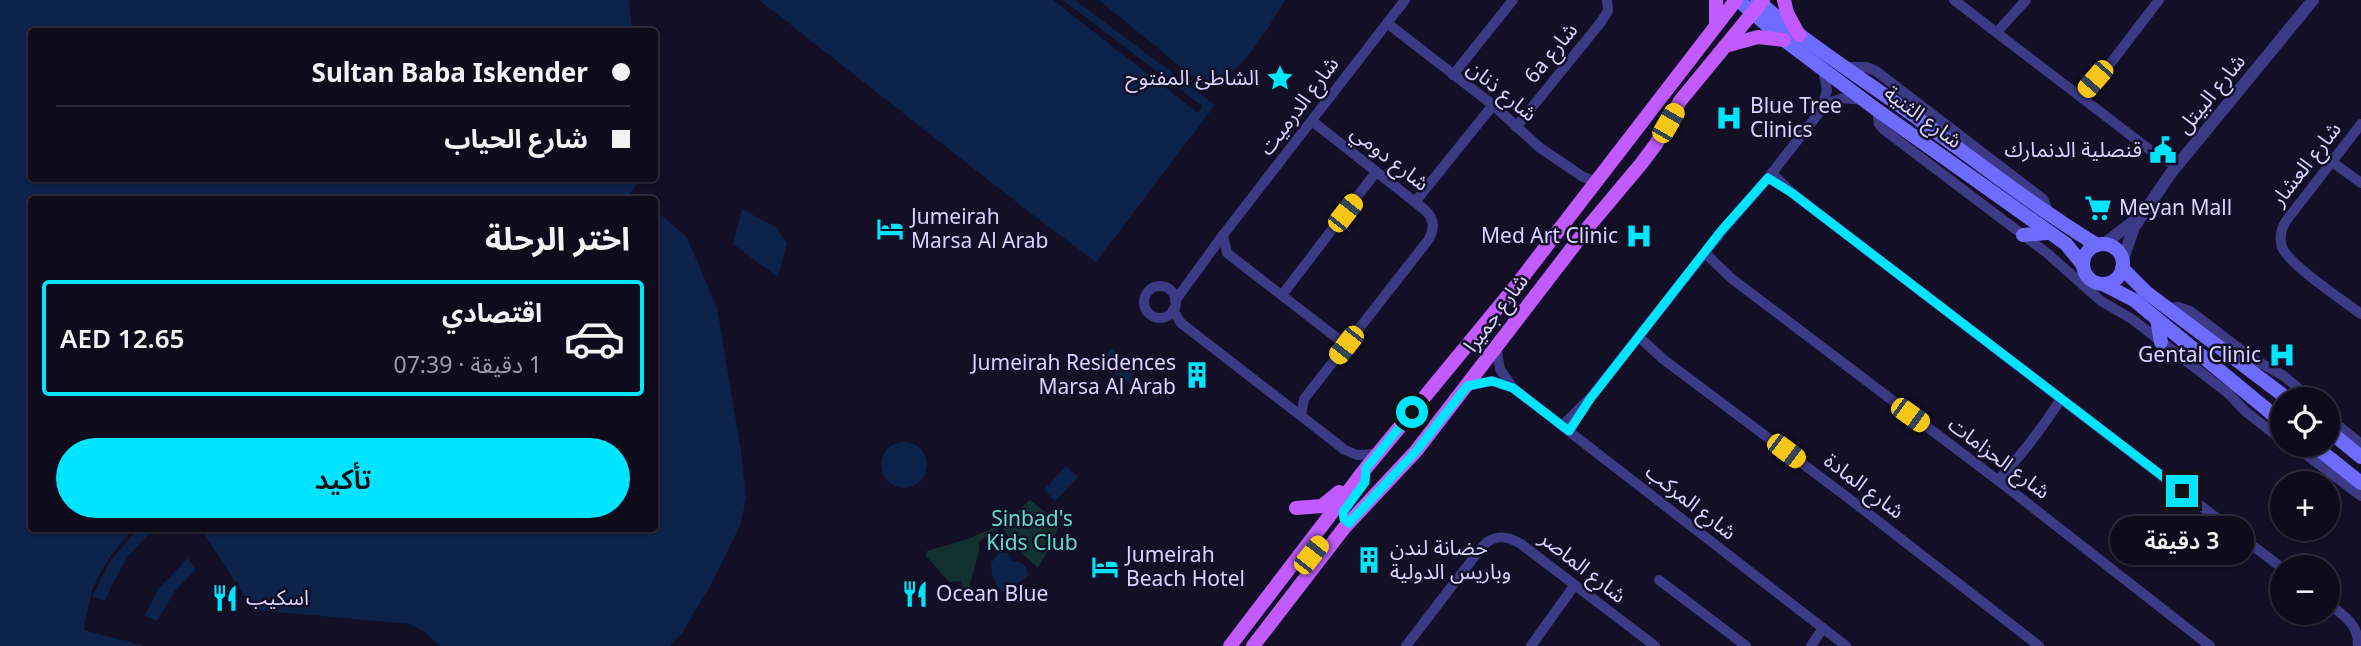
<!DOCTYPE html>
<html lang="ar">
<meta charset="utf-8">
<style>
:root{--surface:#0e0b1c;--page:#171425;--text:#f1f3f6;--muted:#9b9ba3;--line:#2e2b3b;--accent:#00e5ff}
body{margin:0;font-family:"Noto Sans","Noto Sans Arabic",sans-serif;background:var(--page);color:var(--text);direction:rtl;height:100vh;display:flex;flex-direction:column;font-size:26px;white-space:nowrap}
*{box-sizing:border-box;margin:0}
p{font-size:23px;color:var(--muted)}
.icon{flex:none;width:38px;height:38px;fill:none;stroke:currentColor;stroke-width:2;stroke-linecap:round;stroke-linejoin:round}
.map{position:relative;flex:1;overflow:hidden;direction:ltr}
.sheet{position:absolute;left:28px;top:196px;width:630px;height:336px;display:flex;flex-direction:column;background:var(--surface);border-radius:7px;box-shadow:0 2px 5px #0004,0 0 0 2px var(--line);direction:rtl}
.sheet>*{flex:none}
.hud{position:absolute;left:28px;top:28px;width:630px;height:154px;border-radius:7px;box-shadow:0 2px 5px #0004,0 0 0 2px var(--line);direction:rtl;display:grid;align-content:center;height:154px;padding:0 28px;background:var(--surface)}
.controls{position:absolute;left:2270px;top:387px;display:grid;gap:14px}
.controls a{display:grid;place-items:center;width:70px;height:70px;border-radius:50%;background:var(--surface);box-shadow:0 2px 5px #0004,0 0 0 2px var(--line);font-size:35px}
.end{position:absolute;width:32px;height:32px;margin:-16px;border:9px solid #00e5ff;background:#111;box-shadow:0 0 0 4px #111}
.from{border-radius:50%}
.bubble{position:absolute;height:49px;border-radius:24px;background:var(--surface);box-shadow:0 2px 5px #0004,0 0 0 2px var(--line);font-size:23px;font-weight:600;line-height:49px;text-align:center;direction:rtl}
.car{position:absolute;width:21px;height:42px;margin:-21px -10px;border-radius:9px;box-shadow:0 0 5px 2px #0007;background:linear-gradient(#f5c518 24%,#345 0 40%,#f5c518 0 76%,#345 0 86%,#f5c518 0)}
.hud b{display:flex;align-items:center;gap:24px;height:66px;font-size:26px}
.hud b+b{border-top:2px solid var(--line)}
.hud i{width:18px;height:18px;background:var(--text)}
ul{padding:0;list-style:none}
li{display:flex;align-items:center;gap:21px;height:116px;margin:0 14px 10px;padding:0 14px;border:4px solid transparent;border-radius:7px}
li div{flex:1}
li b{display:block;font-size:26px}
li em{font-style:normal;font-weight:600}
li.current{border-color:var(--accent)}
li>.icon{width:63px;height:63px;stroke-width:1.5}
h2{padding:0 28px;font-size:32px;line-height:84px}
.button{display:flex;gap:14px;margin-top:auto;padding:14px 28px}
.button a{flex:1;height:80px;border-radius:42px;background:var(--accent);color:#111;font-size:28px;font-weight:600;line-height:80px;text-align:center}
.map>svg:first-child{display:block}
</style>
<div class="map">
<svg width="2361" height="646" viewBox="0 0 2361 646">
<rect width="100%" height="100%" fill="#130f26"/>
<!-- green -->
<g fill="#12302f">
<path d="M1030,500L1060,524L1050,547L1038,568L1015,547L1000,524L1011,517Z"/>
<path d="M996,526L998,528L979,542V551L968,591H965L960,581L949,582L926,556L927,551L971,538Z"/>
</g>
<!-- water -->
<g fill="#0c2248">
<path d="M0,0H629L632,31L32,32V178L641,179L625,200H32V528L135,529C105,555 89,591 84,630L144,646H0Z"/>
<path d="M759,0H1075L1215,105L1096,262L1029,212Z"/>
<path d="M1099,0H1285C1267,30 1240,79 1204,86Z"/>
<path d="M742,209L777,228L787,243L778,277L733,244Z"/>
<path d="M655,210L686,236L717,307L741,451L746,498L741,523L713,581L682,633L670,646H440L426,633L410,624L253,610L201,529L654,528Z"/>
<path d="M1111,349L1137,368L1131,377L1142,386L1138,390L1112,371L1117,364L1106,355Z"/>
<circle cx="904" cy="465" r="23"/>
<path d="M1066,466L1078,477L1055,501L1044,490Z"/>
<path d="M138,529H159C130,547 118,571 105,601L92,597L111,559Z"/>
<path d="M1000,552L1007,553L1013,561L1022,563L1026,567L1028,576L1016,584L1009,595C994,588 992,578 991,563Z"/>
<path d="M188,558L196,570L175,591L157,621L143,616L159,588Z"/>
</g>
<!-- pier -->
<g fill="#130f26" fill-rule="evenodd">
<path d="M1053,0H1063L1202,106L1198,113Z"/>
<path d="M162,528L131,558L108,604L93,601L90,612L88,628L144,643L147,646L84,630L92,590L101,571L115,551L130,533L138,529L111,559L101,574L92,597L106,601L128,556L147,536Z"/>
<path d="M197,528L201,529L253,610L250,611L239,597Z"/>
<path d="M186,555L191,556L199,568V572L178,593L159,624L141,619L140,614L156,586ZM188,558L196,570L175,591L157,621L144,616L159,588Z"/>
</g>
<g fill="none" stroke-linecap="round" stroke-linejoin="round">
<!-- minor -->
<g stroke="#3d3a85" stroke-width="10">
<path d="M1954,0L2150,150L2176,166"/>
<path d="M1387,23L1493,105L1539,147L1583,177L1597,182"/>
<path d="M1998,31L2026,0"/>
<path d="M1844,67H1866L1876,71L2043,199L2050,215"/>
<path d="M1453,75L1513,0"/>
<path d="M2081,96L2107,68L2159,0"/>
<path d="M1822,108L1827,90L1823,69"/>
<path d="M1877,110L1879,124L1883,129L2047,253L2101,301L2132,319L2229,394L2245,411L2282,440"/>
<path d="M2361,124L2286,221C2281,229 2279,238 2282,247C2289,265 2344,301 2361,314"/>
<path d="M1516,127L1601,22L1608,11L1607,0"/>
<path d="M2332,162L2361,183"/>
<path d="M1772,173L1792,193L2282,568"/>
<path d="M1415,202L1493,105"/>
<path d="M1223,235L1227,253L1346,345"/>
<path d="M1705,253L1731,278L2004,485L2210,646"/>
<circle cx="1160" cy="302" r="16"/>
<path d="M1282,295L1376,172"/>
<path d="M1175,301L1223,235L1405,0"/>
<path d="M2167,308L2178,307L2190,311L2253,359L2284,376L2311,399"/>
<path d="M1173,310L1181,323L1345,450L1357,455L1378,454"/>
<path d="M1639,337L1663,359L1847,497L2039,646"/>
<path d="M1496,347L1500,369L1513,388"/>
<path d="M1467,386L1492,381L1513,388L1846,646"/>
<path d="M1301,416L1304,399L1429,239C1435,228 1434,218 1425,210L1312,121"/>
<path d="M2328,417L2361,444"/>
<path d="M1562,426L1590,398L1722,231L1768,178L1822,109C1835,97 1845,97 1862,100"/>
<path d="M2292,444L2361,496"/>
<path d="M1998,480C2022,455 2042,428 2061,399"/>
<path d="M1659,580L1746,646"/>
<path d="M2328,603C2343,615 2359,624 2358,646"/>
<path d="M1406,646L1481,548C1493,534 1506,535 1521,544L1655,646"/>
<path d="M1531,646L1574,586"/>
<path d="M1811,646L1823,628"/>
</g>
<!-- tertiary -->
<g stroke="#3d3a85" stroke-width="12">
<path d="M2104,244L2134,221"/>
<path d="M2123,259L2134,227L2171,173L2313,0"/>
</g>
<!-- secondary -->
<g stroke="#6f6bff" stroke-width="14">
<path d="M1738,0L1784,40L1877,110L2066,244L2083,265"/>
<path d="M1757,0C1810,47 1871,84 1928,126C1984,167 2038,209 2097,245"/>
<path d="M2023,235L2047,233"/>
<circle cx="2103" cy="264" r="20"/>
<path d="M2122,268L2146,292L2288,399"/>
<path d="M2103,284L2134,300L2282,422"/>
<path d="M2157,319L2161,342"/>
<path d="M2328,430L2361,457"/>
<path d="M2312,444L2361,483"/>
</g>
<!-- primary -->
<g stroke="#c25bff" stroke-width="14">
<path d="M1784,0L1787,13L1799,35"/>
<path d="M1716,24V0"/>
<path d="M1725,46L1758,37L1784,40"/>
<path d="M1296,508L1322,506L1339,492"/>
<path d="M1230,646L1366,468L1515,287L1736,0"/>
<path d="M1253,646L1344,528L1416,451L1589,226L1641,164L1656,144L1680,101L1763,0"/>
</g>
</g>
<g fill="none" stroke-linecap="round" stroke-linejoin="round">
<!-- route -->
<path stroke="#00e5ff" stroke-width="9" d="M1412,412L1366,468L1365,482L1343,512L1344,519L1349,523L1416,451L1467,386L1492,381L1513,388L1569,431L1590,399L1721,231L1768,178L1792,193L2182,491"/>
</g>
<!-- icons -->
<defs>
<symbol id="sight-bare" viewBox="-9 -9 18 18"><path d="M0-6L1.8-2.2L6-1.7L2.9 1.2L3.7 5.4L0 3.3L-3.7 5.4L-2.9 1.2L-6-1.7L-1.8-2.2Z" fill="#00e5ff" stroke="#130f26" stroke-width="2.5" paint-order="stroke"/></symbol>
<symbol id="hospital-bare" viewBox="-9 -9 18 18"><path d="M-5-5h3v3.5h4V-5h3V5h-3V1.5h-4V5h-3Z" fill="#00e5ff" stroke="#130f26" stroke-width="2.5" paint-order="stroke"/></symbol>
<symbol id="civic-bare" viewBox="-9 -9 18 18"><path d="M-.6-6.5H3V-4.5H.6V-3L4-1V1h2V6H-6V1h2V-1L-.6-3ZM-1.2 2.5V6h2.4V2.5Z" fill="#00e5ff" stroke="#130f26" stroke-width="2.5" paint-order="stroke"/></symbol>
<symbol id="supermarket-bare" viewBox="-9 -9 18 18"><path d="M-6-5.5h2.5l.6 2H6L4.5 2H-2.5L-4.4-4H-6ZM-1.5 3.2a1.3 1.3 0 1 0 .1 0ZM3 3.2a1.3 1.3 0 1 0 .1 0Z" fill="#00e5ff" stroke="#130f26" stroke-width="2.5" paint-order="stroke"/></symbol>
<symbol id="hotel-bare" viewBox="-9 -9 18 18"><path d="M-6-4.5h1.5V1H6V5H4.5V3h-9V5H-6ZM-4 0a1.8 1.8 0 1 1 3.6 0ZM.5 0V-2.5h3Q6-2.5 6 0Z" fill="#00e5ff" stroke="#130f26" stroke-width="2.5" paint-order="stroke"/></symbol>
<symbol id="building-bare" viewBox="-9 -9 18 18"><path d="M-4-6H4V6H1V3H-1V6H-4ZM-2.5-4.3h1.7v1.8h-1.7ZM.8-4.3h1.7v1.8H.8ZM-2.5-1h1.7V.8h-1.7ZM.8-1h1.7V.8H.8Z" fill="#00e5ff" stroke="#130f26" stroke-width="2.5" paint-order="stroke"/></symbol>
<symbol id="restaurant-bare" viewBox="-9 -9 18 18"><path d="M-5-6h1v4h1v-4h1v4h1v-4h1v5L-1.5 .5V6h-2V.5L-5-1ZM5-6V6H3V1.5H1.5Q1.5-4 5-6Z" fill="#00e5ff" stroke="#130f26" stroke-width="2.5" paint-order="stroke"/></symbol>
</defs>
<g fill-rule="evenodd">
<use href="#sight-bare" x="1261" y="59" width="38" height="38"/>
<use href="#hospital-bare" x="1710" y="99" width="38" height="38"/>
<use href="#civic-bare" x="2144" y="131" width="38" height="38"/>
<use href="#supermarket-bare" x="2079" y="189" width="38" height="38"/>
<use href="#hotel-bare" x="871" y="210" width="38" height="38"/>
<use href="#hospital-bare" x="1620" y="217" width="38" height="38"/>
<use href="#hospital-bare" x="2263" y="336" width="38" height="38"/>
<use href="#building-bare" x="1178" y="356" width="38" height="38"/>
<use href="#building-bare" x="1350" y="541" width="38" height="38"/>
<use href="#hotel-bare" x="1086" y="548" width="38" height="38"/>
<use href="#restaurant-bare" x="896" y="575" width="38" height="38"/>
<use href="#restaurant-bare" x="206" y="579" width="38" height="38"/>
</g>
<g text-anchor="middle" stroke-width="5" stroke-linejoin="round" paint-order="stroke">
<!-- street labels -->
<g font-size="21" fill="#d9d4ff" stroke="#130f26">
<text transform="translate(1551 53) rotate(-51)" y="7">6a شارع</text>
<text transform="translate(1502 91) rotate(39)" y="7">شارع ذنان</text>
<text transform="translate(2211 94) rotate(-51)" y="7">شارع البيتل</text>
<text transform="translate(1299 106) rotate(-53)" y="7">شارع الدرميت</text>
<text transform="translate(1923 117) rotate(36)" y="7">شارع الثنية</text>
<text transform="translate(1390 158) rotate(38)" y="7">شارع دومي</text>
<text transform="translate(2306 164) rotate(-52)" y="7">شارع العشار</text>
<text transform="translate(1496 313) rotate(-53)" y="7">شارع جميرا</text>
<text transform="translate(1999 458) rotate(37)" y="7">شارع الحزامات</text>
<text transform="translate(1864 486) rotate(37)" y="7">شارع المادة</text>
<text transform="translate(1691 502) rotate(38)" y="7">شارع المركب</text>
<text transform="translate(1583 567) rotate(38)" y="7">شارع الماصر</text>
</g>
<!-- poi labels -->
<g font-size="21" fill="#d9d4ff" stroke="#130f26" text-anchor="start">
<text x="1259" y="85" text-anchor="end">الشاطئ المفتوح</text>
<text x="1750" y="113">Blue Tree<tspan x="1750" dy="24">Clinics</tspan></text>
<text x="2142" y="157" text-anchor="end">قنصلية الدنمارك</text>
<text x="2119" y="215">Meyan Mall</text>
<text x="911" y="224">Jumeirah<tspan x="911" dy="24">Marsa Al Arab</tspan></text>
<text x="1618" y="243" text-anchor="end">Med Art Clinic</text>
<text x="2261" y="362" text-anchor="end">Gental Clinic</text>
<text x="1176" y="370" text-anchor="end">Jumeirah Residences<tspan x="1176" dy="24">Marsa Al Arab</tspan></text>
<text x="1390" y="555">حضانة لندن<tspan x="1390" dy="24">وباريس الدولية</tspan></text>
<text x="1126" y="562">Jumeirah<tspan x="1126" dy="24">Beach Hotel</tspan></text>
<text x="936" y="601">Ocean Blue</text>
<text x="246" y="605">اسكيب</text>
</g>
<!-- park labels -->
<g font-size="21" fill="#5fe0c0" stroke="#130f26">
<text x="1032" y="526">Sinbad's<tspan x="1032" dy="24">Kids Club</tspan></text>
</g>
</g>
</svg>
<div class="controls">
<a><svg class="icon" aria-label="locate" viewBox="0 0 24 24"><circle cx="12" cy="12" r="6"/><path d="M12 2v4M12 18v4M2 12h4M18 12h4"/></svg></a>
<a>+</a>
<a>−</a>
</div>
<i class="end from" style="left:1412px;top:412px"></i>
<i class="end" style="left:2182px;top:491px"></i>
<div class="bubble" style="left:2110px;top:516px;width:144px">3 دقيقة</div>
<i class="car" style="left:2095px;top:79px;rotate:221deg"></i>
<i class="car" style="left:1668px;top:123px;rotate:30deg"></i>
<i class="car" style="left:1345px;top:213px;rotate:38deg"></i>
<i class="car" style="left:1346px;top:345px;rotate:218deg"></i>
<i class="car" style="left:1910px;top:415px;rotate:126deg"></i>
<i class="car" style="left:1786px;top:451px;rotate:127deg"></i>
<i class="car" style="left:1311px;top:555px;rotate:38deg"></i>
<div class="hud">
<b><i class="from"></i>Sultan Baba Iskender</b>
<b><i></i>شارع الحياب</b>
</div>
<section class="sheet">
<h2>اختر الرحلة</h2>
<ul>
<li class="current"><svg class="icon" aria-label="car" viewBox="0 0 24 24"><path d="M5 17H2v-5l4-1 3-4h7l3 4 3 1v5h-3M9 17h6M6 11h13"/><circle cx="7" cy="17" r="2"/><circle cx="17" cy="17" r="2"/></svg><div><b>اقتصادي</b><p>1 دقيقة · 07:39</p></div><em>AED 12.65</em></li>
</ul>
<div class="button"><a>تأكيد</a></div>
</section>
</div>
